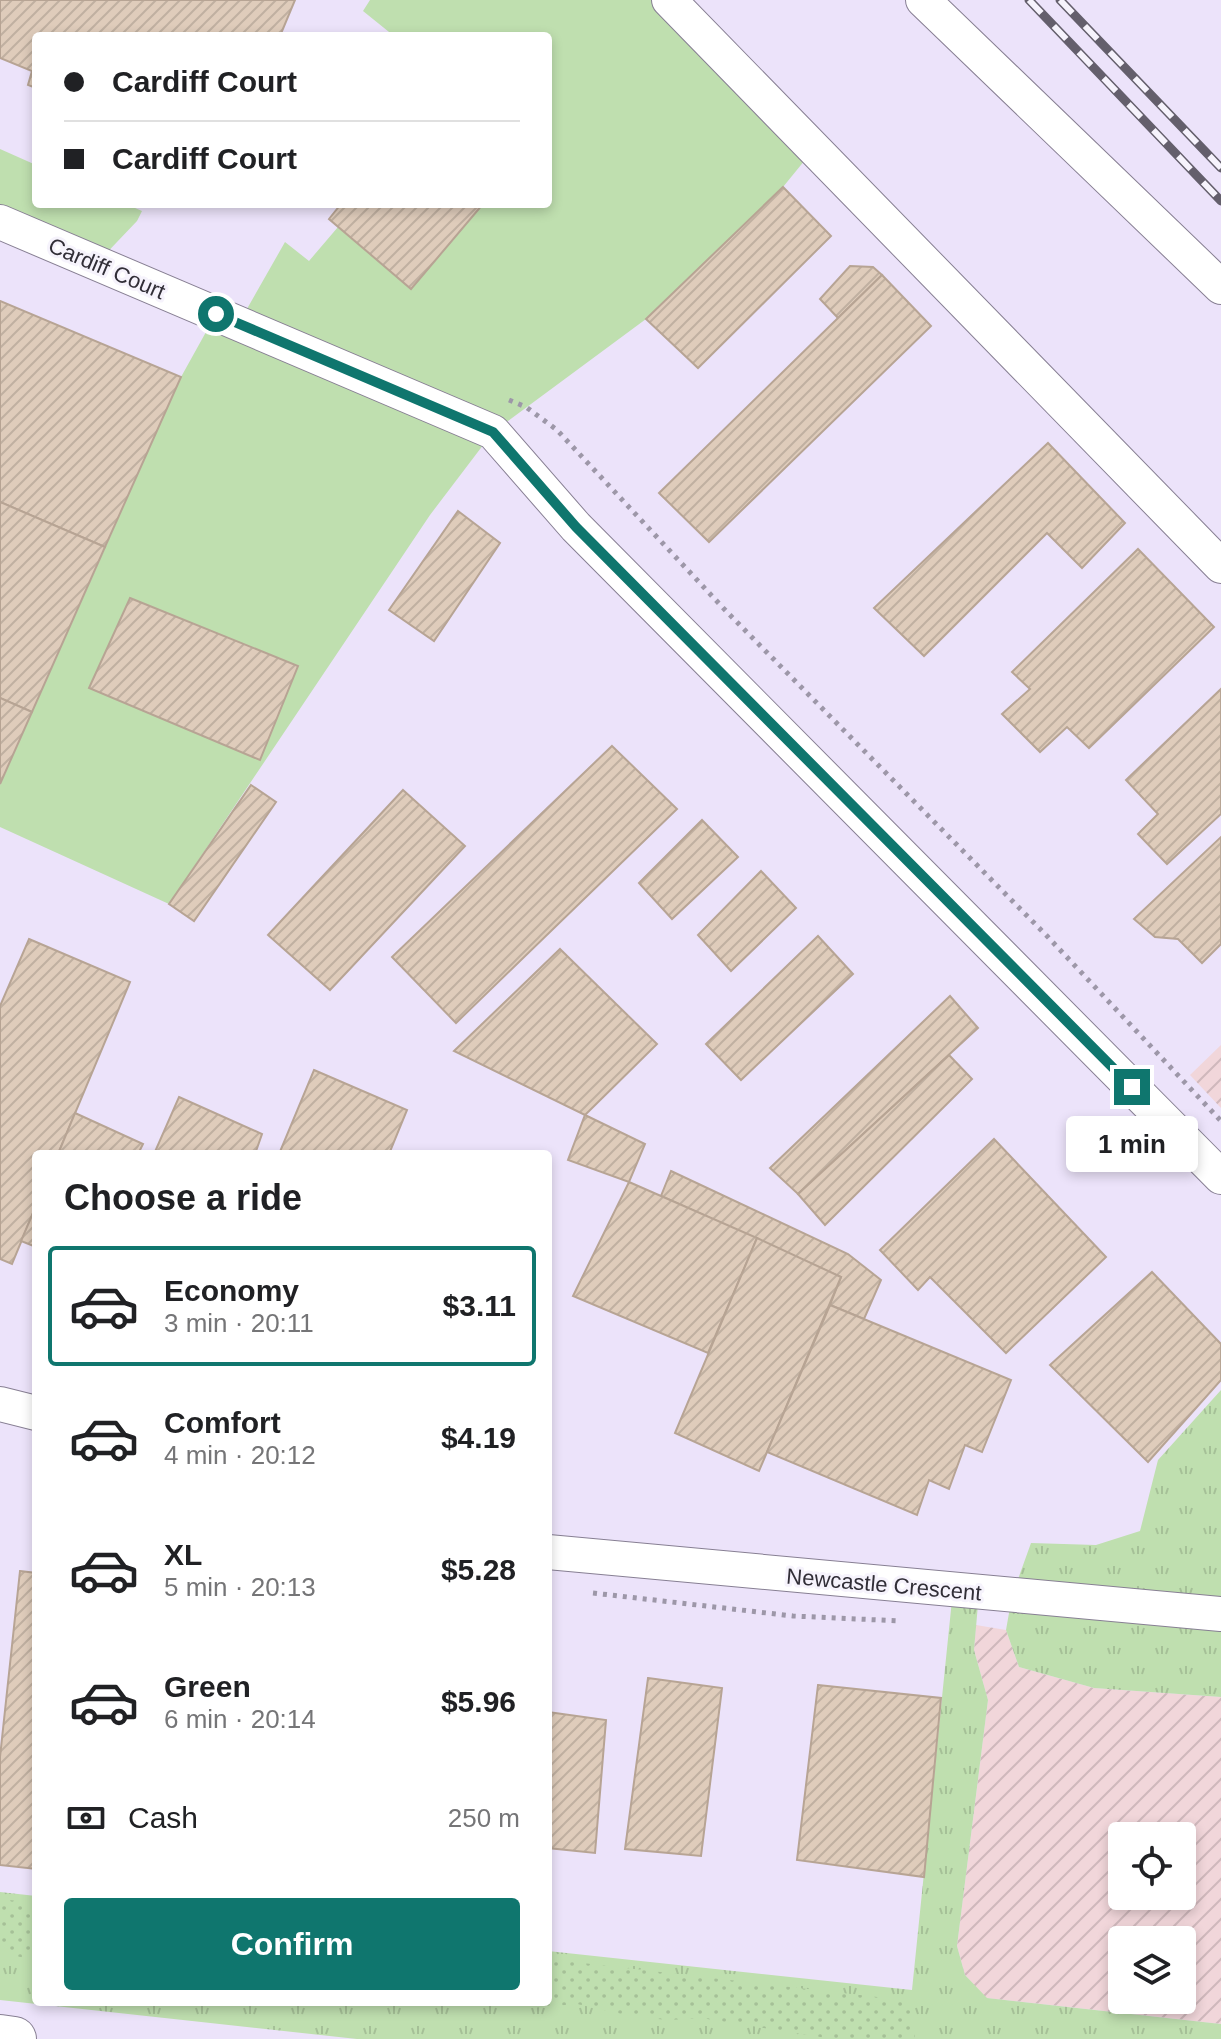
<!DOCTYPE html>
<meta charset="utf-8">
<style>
:root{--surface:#fff;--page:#f2f2f2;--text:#202124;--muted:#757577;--line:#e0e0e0;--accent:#0f766e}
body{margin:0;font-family:Arial,sans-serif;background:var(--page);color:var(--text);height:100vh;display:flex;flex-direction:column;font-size:30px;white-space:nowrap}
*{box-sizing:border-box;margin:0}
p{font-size:26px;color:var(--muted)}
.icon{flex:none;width:44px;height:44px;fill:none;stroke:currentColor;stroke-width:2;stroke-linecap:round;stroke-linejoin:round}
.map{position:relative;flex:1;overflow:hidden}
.details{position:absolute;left:32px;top:1150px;width:520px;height:856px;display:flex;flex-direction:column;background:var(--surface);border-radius:8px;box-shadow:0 4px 12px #0003}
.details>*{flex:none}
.hud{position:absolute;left:32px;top:32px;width:520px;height:176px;border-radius:8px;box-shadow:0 4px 12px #0003;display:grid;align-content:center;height:176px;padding:0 32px;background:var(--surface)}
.controls{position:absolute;left:1108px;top:1822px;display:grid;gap:16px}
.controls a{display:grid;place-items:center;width:88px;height:88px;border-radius:8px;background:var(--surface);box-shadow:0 4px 12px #0003;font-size:40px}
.end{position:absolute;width:36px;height:36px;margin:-18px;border:10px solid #0f766e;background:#fff;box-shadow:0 0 0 4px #fff}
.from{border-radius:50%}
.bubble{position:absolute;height:56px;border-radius:8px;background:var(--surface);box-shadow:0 4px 12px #0003;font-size:26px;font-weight:700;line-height:56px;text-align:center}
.hud b{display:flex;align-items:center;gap:28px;height:76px;font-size:30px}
.hud b+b{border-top:2px solid var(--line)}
.hud i{width:20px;height:20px;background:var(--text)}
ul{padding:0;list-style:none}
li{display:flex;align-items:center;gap:24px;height:120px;margin:0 16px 12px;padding:0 16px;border:4px solid transparent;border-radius:8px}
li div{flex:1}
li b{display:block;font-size:30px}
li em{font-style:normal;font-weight:700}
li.on{border-color:var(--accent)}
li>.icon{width:72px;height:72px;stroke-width:1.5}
h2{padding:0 32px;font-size:36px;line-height:96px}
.pay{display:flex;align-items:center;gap:20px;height:88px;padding:0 32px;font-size:30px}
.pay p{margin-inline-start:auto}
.primary-button{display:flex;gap:16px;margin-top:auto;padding:16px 32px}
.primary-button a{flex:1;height:92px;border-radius:8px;background:var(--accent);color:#fff;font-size:32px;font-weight:700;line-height:92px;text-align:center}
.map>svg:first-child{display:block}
</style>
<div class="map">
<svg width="1221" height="2039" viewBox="0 0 1221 2039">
<defs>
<pattern id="industrial-furrows" width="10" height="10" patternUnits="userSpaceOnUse" patternTransform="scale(2)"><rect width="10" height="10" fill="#f1d6da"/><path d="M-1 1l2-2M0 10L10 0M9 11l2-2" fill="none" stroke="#cfb8bc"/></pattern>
<pattern id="park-tufts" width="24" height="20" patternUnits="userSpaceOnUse" patternTransform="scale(2)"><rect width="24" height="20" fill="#bfdfaf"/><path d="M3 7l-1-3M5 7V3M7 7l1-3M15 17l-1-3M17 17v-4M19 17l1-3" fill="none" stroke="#a5c097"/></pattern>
<pattern id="garden-dots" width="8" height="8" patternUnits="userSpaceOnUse" patternTransform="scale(2)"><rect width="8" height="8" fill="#bfdfaf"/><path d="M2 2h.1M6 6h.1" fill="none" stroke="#a5c097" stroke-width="1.8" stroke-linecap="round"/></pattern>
<pattern id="building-hatch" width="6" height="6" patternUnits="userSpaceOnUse" patternTransform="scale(2)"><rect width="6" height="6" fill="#dfccbb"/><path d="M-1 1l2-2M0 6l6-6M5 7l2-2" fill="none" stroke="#c0b0a1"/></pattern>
</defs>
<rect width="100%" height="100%" fill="#ece3fa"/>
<!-- industrial -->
<g fill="url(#industrial-furrows)" fill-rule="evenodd">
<path d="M1221,1045V1108L1190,1075Z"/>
<path d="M976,1625L1006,1630L1019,1667L1094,1688L1221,1697V2024L986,1998L965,1975L957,1946L988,1700L974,1650ZM1122,1836H1182V1896H1122ZM1122,1940H1182V2000H1122Z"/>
</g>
<!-- grass -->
<g fill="#bfdfaf">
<path d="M370,0H669L814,149L783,187L646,319L493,432L430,515L169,904L0,827V785L181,377L216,314L239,323L285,242L309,261L338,227L411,288L483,204H548V36H394L363,11Z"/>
<path d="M0,149L36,165V204H126L142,211L137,221L97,263L0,222Z"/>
</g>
<!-- park -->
<g fill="url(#park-tufts)">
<path d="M1221,1390V1697L1094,1688L1019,1667L1006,1630L1012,1596L1031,1543L1096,1545L1140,1531L1158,1460Z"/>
<path d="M953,1590L979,1593L974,1650L988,1700L957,1946L965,1975L987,1998L1221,2024V2039H357L0,2000V1892L36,1896V2002H548V1951L912,1990Z"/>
</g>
<!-- garden -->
<g fill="url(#garden-dots)">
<path d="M0,1899L36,1903V1960L0,1953Z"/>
<path d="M548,1959L912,2001L915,2039H833L701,2018L669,2020L635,2017L577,2004L519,2009L464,2002H548Z"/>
</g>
<!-- building -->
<g fill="url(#building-hatch)" stroke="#b7a494" stroke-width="2">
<path d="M0,0H295L280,36H36V88L28,85L32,71L0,58Z"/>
<path d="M783,187L831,236L698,368L646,319Z"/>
<path d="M341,204H483L411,289L329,219Z"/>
<path d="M850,266L873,267L882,275L838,318L820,299Z"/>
<path d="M882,275L931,326L709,542L659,493Z"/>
<path d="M0,301L181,377L105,547L0,502Z"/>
<path d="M1048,443L1125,523L1082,568L1047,533L924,656L874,608Z"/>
<path d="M0,502L105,547L32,712L0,698Z"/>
<path d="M458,511L500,543L434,641L389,610Z"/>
<path d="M1138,549L1214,627L1089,748L1067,727L1040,752L1002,714L1030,689L1012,672Z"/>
<path d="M130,598L298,666L260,760L89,688Z"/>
<path d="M1221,689V814L1167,864L1138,834L1158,814L1126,780Z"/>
<path d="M0,698L32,712L0,784Z"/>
<path d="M612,746L677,809L456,1023L392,957Z"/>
<path d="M251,785L276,802L194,921L169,904Z"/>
<path d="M403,790L465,846L330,990L268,935Z"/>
<path d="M702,820L738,857L672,919L639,883Z"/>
<path d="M1221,837V944L1202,963L1178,939L1155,937L1134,919Z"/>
<path d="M761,871L796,908L731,971L698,935Z"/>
<path d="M818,936L853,974L741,1080L706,1044Z"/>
<path d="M29,939L130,982L58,1154H36V1206L12,1264L0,1259V1006Z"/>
<path d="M560,949L657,1044L585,1115L454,1051Z"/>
<path d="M950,996L978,1028L798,1194L770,1168Z"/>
<path d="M949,1055L972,1079L825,1225L798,1194Z"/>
<path d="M314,1070L407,1110L389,1154H279Z"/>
<path d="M179,1097L262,1134L255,1154H154Z"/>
<path d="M75,1113L143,1144L138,1154H58Z"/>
<path d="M585,1115L645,1144L629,1182L568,1160Z"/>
<path d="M994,1139L1106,1257L1006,1353L930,1277L918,1290L880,1250Z"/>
<path d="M671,1171L848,1254L881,1280L864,1319L830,1305L841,1277L661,1196Z"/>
<path d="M629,1182L757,1238L708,1353L573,1296Z"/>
<path d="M36,1206V1247L21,1241Z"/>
<path d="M757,1238L841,1277L759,1471L675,1433Z"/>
<path d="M1152,1272L1221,1344V1380L1148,1462L1050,1365Z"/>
<path d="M830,1305L1011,1380L982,1452L965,1445L949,1489L929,1480L917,1515L767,1452Z"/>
<path d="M20,1571L36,1573V1869L0,1865V1757Z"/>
<path d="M648,1678L722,1688L701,1856L625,1849Z"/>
<path d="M818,1685L941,1698L924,1877L797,1860Z"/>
<path d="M548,1712L606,1720L595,1853L548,1848Z"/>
</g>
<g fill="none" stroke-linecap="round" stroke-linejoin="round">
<defs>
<g id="minor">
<path d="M669,0L1221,566"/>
<path d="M923,0L1221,287"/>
<path d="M0,222L493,432L576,527L1221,1177"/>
<path d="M0,1404L36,1413"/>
<path d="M548,1552L1221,1614"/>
</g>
<path id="highway" d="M0,2037L14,2039"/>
</defs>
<!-- minor casing -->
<use href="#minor" stroke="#877f93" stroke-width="36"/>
<!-- highway casing -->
<use href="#highway" stroke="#877f93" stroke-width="46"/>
<!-- path -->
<g stroke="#9d97a8" stroke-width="5" stroke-dasharray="4 6" stroke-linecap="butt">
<path d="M509,400L526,407L557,430L726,611L1047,936L1221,1121"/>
<path d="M593,1593L793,1616L901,1621"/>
</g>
<!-- minor -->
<use href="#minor" stroke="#fff" stroke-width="34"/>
<!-- highway -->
<use href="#highway" stroke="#fff" stroke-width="44"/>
<defs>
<g id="rail">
<path d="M1029,0L1221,201"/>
<path d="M1060,0L1221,168"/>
</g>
</defs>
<!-- rail casing -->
<use href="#rail" stroke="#645f6c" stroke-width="9"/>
<!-- rail -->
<use href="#rail" stroke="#f6f3fc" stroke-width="6" stroke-dasharray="18" stroke-linecap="butt"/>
</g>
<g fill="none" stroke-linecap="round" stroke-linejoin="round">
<!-- route -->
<path stroke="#0f766e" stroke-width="10" d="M216,314L493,432L576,527L1132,1087"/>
</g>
<g text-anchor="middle" stroke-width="6" stroke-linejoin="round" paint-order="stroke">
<!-- street labels -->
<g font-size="22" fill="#312e37" stroke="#f6f3fc">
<text transform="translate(107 268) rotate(23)" y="8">Cardiff Court</text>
<text transform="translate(884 1584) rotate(5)" y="8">Newcastle Crescent</text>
</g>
</g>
</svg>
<div class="controls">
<a><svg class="icon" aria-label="locate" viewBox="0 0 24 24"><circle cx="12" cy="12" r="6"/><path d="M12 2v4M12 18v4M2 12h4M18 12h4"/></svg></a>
<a><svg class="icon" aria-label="layers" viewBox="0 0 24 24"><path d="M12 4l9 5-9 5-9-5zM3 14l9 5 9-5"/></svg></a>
</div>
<i class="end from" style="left:216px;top:314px"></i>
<i class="end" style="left:1132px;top:1087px"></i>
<div class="bubble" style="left:1066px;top:1116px;width:132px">1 min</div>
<div class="hud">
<b><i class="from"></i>Cardiff Court</b>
<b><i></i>Cardiff Court</b>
</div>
<section class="details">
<h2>Choose a ride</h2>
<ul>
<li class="on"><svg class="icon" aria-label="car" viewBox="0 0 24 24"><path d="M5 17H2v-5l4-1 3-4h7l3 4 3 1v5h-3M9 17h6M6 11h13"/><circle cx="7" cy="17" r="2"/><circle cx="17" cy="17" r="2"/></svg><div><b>Economy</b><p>3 min · 20:11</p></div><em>$3.11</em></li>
<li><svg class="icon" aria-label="car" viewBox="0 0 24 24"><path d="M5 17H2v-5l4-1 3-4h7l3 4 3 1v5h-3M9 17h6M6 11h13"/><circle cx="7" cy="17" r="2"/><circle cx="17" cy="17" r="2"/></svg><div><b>Comfort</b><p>4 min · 20:12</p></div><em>$4.19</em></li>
<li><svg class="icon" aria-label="car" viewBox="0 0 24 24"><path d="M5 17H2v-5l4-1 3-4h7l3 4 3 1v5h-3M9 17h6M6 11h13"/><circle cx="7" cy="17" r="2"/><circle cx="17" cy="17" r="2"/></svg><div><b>XL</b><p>5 min · 20:13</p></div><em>$5.28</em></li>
<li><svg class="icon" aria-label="car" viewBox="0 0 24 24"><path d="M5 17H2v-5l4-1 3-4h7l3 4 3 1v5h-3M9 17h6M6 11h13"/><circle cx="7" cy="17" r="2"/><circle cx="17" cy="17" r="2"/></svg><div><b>Green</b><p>6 min · 20:14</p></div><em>$5.96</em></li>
</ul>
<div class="pay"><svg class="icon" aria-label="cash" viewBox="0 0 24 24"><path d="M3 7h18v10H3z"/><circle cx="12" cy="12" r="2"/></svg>Cash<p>250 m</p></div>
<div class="primary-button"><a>Confirm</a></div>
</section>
</div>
